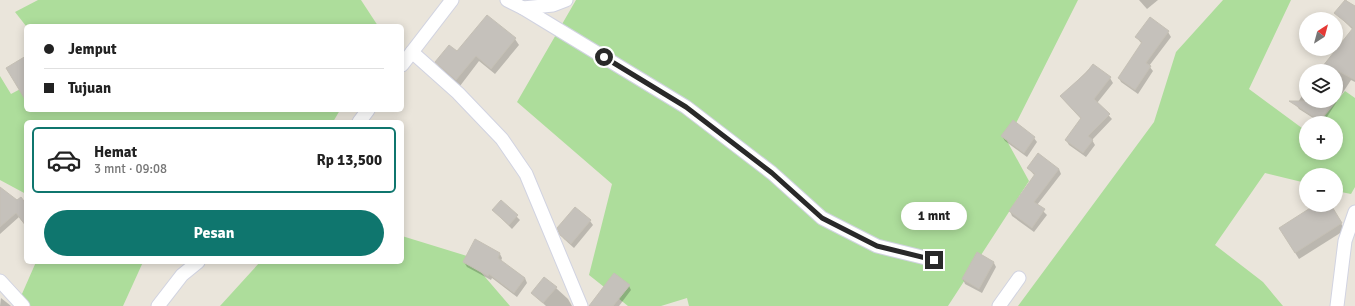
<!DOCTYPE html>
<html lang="id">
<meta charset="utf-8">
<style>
:root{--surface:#fff;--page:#f2f2f2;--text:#222;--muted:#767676;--line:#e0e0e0;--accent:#0f766e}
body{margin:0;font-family:Signika,sans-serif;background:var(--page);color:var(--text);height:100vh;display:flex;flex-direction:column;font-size:15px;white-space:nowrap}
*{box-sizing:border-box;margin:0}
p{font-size:13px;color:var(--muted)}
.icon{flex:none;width:22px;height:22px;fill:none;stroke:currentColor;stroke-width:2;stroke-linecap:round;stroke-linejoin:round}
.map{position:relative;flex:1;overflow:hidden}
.panel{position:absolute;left:24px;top:120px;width:380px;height:144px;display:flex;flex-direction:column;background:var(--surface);border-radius:6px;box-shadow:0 2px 10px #0003}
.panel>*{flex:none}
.guide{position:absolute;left:24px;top:24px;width:380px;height:88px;border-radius:6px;box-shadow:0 2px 10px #0003;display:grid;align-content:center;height:88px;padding:0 20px;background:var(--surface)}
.needle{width:26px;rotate:36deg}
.tools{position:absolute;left:1299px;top:12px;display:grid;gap:8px}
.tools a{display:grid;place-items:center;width:44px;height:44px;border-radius:50%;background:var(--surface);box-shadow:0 2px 10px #0003;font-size:20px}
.end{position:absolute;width:18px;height:18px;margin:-9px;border:5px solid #292929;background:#fff;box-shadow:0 0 0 2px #fff}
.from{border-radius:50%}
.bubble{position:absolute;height:28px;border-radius:14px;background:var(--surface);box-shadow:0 2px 10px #0003;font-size:13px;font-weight:700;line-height:28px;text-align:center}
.guide b{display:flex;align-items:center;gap:14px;height:38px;font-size:15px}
.guide b+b{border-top:1px solid var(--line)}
.guide i{width:10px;height:10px;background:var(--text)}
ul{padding:7px 0 0;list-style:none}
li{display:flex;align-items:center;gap:12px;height:66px;margin:0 8px 6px;padding:0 12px;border:2px solid transparent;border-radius:6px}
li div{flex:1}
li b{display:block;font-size:15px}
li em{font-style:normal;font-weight:700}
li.active{border-color:var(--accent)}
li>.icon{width:36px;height:36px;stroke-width:1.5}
.button{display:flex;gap:8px;margin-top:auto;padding:8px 20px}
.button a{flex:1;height:46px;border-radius:24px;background:var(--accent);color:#fff;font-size:16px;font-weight:700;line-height:46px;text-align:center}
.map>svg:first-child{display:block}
</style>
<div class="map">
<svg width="1355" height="306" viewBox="0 0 1355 306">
<rect width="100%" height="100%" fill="#eae5db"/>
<!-- green -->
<g fill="#addd9b">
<path d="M38,0H361L378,26H26L15,12Z"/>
<path d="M576,0H1078L1007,141L1029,181L948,306H689L687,298L661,306H628L589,275L612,184L517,102Z"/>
<path d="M1223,0H1291L1249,89L1306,131V153H1336V123H1319L1345,91L1355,98V187L1351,194L1336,191V175H1306V183L1265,173L1215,245L1263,282L1283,306H1018L1154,122L1176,52Z"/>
<path d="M0,76L11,94L26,86V110H340L333,122H26V194L0,180Z"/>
<path d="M402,236L467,256L510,306H220L260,262H402Z"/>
<path d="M36,262H143L123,306H15L18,303Z"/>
</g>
<!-- shadow -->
<g fill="#0003">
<path d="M1139,0H1158L1147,9Z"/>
<path d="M1346,0L1355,8V82L1351,80L1323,123H1321L1299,109L1296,105L1306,90V101H1336V71H1320L1353,30L1336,13Z"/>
<path d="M487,16L515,39L519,45L495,74L479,61L460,86L440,68L436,62L457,52Z"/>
<path d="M1168,32L1171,37L1149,66L1153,71L1138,94L1121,82L1119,78L1142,44L1136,37Z"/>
<path d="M1093,65L1110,78L1113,83L1097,103L1112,119L1092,140L1095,145L1086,157L1069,145L1066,140L1081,119L1061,97Z"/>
<path d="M1002,136L1034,138L1037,142L1027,157L1005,141Z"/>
<path d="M1028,168L1059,169L1061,174L1037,205L1047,215L1034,232L1012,216L1010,211L1035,176Z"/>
<path d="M501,201L520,220L512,229L493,210Z"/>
<path d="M26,205V226L19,217L0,234V210Z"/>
<path d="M1317,205H1330L1345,230L1299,259L1284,235Z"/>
<path d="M590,221L593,225L574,248L564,239L561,234Z"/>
<path d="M476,241L500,254L502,258L501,261L525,278L527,283L517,297L492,278L491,280L467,267L464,262Z"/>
<path d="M977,253L994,263L996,267L982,293L965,284L963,279Z"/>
<path d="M629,286L631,290L619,306H604Z"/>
<path d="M556,288L568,299L572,306H546L532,293Z"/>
<path d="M1,298L11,306H0Z"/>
</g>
<!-- building -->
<g fill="#c5c1bb" stroke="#c5c0b5">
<path d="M1345,0L1355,6V80L1338,71H1319L1353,28L1334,13Z"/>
<path d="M487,15L516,38L491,69L476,56L456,80L435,62L449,45L457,51Z"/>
<path d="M1150,17L1169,31L1146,63L1151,66L1135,90L1118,78L1142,42L1135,37Z"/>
<path d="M26,56V101L6,68Z"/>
<path d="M1093,64L1111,77L1094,99L1110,114L1088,136L1093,140L1083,153L1065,140L1081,118L1060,96L1086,73Z"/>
<path d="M1289,101H1333L1320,121Z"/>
<path d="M1013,120L1035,137L1024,153L1001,136Z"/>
<path d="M1038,153L1059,169L1034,202L1045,209L1032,228L1009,211L1035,174L1027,168Z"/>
<path d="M0,187L17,200L21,197L26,204V226L16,213L0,227Z"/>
<path d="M501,200L518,215L509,225L492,210Z"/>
<path d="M1315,205H1331L1342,223L1295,253L1279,228Z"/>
<path d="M575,207L591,220L571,244L560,235L557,228Z"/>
<path d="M475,239L500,253L498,258L525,278L514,293L489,274L488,276L463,262Z"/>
<path d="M977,252L994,262L979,289L962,279Z"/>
<path d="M614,273L630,285L613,306H589Z"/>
<path d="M544,277L557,287L543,303L531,293Z"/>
</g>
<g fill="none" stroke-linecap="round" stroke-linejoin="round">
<defs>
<g id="street">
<path d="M507,0L523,8L553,5L566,0"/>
<path d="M523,8L686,107L772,173L822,218L877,246L934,260"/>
<path d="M412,52L458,93L502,139L526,174L581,306"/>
<path d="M402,65L452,0"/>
<path d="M359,122L368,110"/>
<path d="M0,281L23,306"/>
<path d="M158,306L182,275L198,262"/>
<path d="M999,306L1019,278"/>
<path d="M1337,306L1345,241L1355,212"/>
</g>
</defs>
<!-- street casing -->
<use href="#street" stroke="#d1d3e1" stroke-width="15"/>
<!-- street -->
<use href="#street" stroke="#fff" stroke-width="13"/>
</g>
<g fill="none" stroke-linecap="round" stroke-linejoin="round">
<!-- route -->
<path stroke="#292929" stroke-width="5" d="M604,57L686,107L772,173L822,218L877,246L934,260"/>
</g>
</svg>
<div class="tools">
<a><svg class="needle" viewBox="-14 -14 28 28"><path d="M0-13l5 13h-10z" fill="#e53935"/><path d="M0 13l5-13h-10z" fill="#767676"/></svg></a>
<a><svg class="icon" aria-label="layers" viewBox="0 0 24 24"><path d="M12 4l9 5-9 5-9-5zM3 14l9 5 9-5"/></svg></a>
<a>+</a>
<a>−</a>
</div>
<i class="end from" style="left:604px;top:57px"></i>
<i class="end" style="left:934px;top:260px"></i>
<div class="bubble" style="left:901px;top:202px;width:66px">1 mnt</div>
<div class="guide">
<b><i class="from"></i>Jemput</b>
<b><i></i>Tujuan</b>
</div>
<section class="panel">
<ul>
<li class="active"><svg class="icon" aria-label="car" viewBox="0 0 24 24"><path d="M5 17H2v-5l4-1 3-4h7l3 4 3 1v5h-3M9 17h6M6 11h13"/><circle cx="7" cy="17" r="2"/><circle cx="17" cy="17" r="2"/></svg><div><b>Hemat</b><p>3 mnt · 09:08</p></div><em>Rp 13,500</em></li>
</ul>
<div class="button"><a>Pesan</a></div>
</section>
</div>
